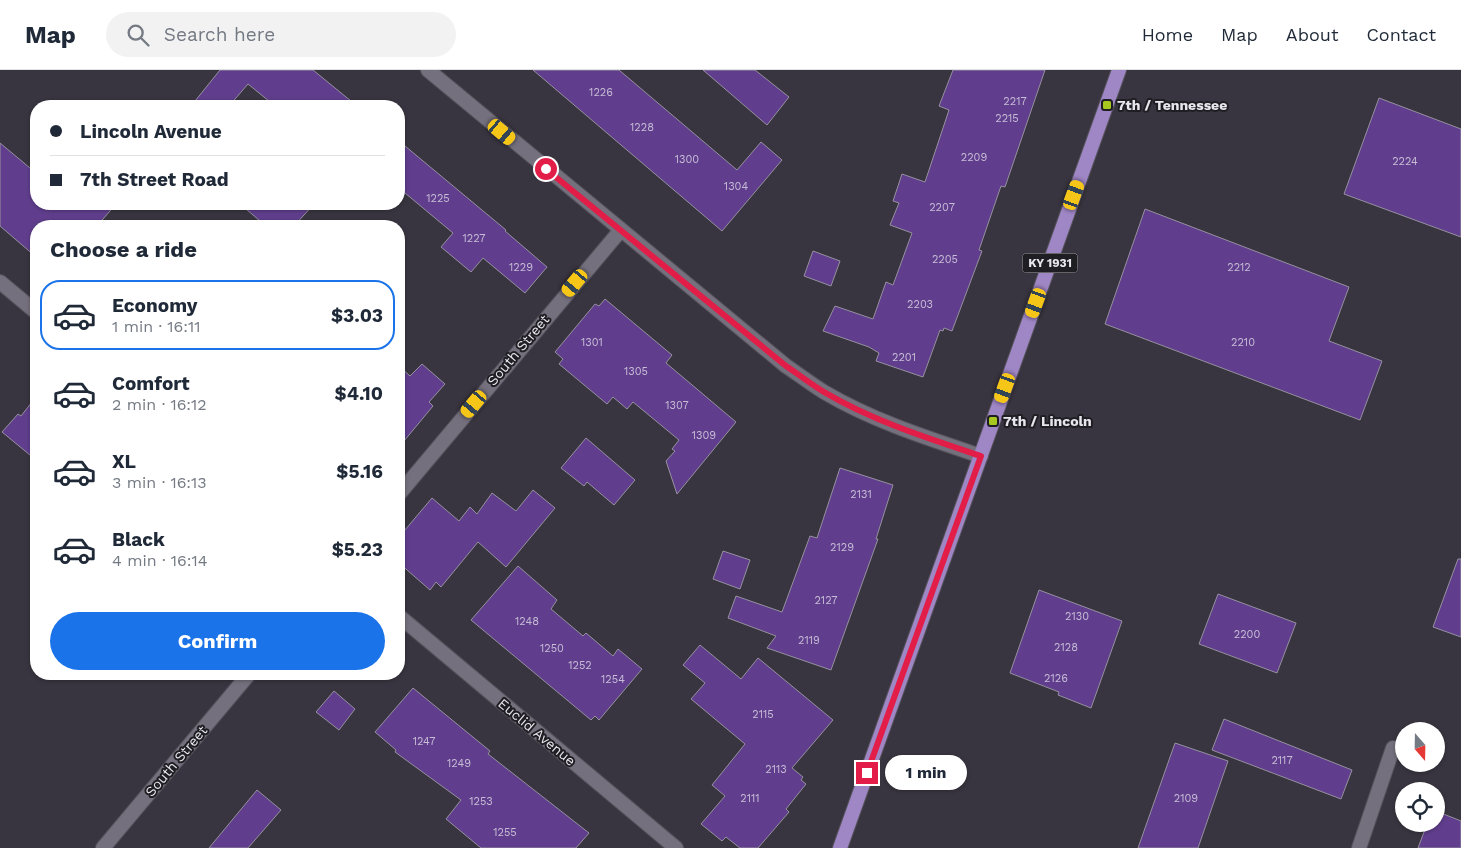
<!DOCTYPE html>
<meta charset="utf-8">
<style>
:root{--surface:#fff;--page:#f2f2f3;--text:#1f2937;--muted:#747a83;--line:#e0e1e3;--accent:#1a73e8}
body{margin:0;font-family:"Work Sans",sans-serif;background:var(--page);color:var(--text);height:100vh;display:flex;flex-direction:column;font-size:19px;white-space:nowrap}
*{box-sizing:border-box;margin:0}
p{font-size:16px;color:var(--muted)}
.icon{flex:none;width:28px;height:28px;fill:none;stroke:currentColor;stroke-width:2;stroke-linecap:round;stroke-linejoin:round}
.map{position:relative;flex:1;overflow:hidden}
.sheet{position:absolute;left:30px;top:150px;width:375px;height:460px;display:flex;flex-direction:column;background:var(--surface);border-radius:20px;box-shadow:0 1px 4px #0004}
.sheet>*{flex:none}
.top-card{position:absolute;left:30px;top:30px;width:375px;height:110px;border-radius:20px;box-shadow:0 1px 4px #0004;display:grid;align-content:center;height:110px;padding:0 20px;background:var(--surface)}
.needle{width:32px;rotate:160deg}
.buttons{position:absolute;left:1395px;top:652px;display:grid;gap:10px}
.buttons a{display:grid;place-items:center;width:50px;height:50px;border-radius:50%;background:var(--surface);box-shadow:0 1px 4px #0004;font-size:25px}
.end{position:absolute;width:22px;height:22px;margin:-11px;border:6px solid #e11d48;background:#fff;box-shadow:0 0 0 2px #fff}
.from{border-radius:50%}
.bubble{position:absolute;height:35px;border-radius:18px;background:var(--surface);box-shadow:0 1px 4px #0004;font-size:16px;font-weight:700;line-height:35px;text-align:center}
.car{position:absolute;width:15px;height:30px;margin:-15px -8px;border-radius:6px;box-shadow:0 0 4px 1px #0007;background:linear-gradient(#f5c518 24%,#345 0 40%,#f5c518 0 76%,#345 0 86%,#f5c518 0)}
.top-card b{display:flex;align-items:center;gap:18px;height:48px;font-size:19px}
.top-card b+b{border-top:1px solid var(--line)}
.top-card i{width:12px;height:12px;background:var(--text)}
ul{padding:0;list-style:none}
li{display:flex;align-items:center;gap:15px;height:70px;margin:0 10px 8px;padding:0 10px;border:2px solid transparent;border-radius:20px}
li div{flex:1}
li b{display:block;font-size:19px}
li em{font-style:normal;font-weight:700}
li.current{border-color:var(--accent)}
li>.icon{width:45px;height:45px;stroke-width:1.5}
h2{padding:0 20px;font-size:22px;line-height:60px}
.action{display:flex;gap:10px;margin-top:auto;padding:10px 20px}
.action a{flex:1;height:58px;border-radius:30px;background:var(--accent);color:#fff;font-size:20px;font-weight:700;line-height:58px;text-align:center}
header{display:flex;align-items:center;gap:30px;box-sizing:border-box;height:70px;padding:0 25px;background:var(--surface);border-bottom:1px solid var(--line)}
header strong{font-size:24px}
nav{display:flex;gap:28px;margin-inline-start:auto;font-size:18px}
.search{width:350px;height:45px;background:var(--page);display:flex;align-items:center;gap:12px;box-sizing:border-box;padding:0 18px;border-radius:28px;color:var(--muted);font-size:19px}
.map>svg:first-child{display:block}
</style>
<header>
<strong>Map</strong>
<div class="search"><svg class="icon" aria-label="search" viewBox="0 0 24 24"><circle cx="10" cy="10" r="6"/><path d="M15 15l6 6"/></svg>Search here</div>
<nav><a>Home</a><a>Map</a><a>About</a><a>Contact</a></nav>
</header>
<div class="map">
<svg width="1461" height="778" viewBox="0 0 1461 778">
<rect width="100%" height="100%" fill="#393540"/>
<!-- building -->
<g fill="#603e8d" stroke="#95919e">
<path d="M220,0H313L357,36H275L248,14L229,36H191Z"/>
<path d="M533,0H619L737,100L761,72L782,90L722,161Z"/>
<path d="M703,0H755L789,27L767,55Z"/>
<path d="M953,0H1045L1005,117L1001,116L979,180L982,181L952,261L944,258L943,261L940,260L923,307L876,291L879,283L869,277L823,261L835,236L873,249L886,212L893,215L912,163L890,155L899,133L893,131L902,104L925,112L949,40L939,36Z"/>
<path d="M1379,28L1461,59V167L1344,124Z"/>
<path d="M399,71L506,160L505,161L547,197L525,223L483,188L471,202L441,177L453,163L399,118Z"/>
<path d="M0,73L36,103V134H116L97,156H36V187L0,156Z"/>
<path d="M240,134H314L294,156H266Z"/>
<path d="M1145,139L1349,217L1329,271L1382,291L1360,350L1105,254Z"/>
<path d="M813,181L840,191L831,216L804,206Z"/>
<path d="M605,229L672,285L666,293L736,352L677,424L666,391L675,381L672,379L679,370L633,332L627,339L613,327L607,334L559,294L563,289L555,282L595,234L599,236Z"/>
<path d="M422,294L445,314L429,332L433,336L399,377V296L410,306Z"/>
<path d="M36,327V390L2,362L18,344L21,346Z"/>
<path d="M586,368L635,410L614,435L587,412L584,416L561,398Z"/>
<path d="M840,398L893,415L876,469H878L831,600L767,578L776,566L728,548L736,526L782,542L810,466L817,468Z"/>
<path d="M533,420L555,438L506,497L478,472L441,517L436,512L430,520L399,493V467L432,428L459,451L470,437L477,444L492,423L516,441Z"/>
<path d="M723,481L750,490L740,519L713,509Z"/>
<path d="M1458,489H1461V567L1433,557Z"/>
<path d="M518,496L557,530L551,539L583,566L586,563L613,586L618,579L642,599L599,650L595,646L591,650L471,550Z"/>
<path d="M1039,520L1122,551L1091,638L1058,625L1059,622L1010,603Z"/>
<path d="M1218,524L1296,553L1277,603L1199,574Z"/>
<path d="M700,575L741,609L758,588L833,650L792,698L803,707L801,710L806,714L786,739L789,742L758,778H740L726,767L722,771L701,754L725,726L712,715L745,674L691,629L705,613L683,595Z"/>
<path d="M413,618L490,681L488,684L589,763L576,778H481L446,749L461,730L395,682L396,680L375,662Z"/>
<path d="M334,621L355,639L339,660L316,642Z"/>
<path d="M1224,649L1352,700L1341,729L1212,680Z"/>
<path d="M1175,673L1228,691L1198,778H1138Z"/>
<path d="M257,720L281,740L248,778H209Z"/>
<path d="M1436,741L1461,751V778H1418L1427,754H1436Z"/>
</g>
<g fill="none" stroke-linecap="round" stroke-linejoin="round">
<defs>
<g id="minor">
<path d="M428,0L786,296C798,304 811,314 824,322C873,351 927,368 981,386"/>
<path d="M0,212L36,242"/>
<path d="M399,424L620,161"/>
<path d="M399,546L676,778"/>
<path d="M103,778L249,604"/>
<path d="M1359,778L1393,678"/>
</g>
<path id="primary" d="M840,778L1119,0"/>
</defs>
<!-- minor casing -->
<use href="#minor" stroke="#54525b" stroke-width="16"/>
<!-- primary casing -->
<use href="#primary" stroke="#54525b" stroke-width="16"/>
<!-- minor -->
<use href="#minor" stroke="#75707d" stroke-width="14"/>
<!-- primary -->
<use href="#primary" stroke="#9f86c5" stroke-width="14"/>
</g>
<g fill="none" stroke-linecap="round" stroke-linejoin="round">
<!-- route -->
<path stroke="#e11d48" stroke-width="6" d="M546,99L786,296C798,304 811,314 824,322C873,351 927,368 981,386L867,703"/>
</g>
<!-- markers -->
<g fill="#a7c81f" stroke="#1f1e23" stroke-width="2">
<rect x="1102" y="30" width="10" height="10" rx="2.5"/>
<rect x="988" y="346" width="10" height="10" rx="2.5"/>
</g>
<g text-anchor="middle" stroke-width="4" stroke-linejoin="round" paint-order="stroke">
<!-- number labels -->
<g font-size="11" fill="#c7bdd6">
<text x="601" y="26">1226</text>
<text x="1015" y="35">2217</text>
<text x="1007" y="52">2215</text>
<text x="642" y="61">1228</text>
<text x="974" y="91">2209</text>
<text x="687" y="93">1300</text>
<text x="1405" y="95">2224</text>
<text x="736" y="120">1304</text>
<text x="438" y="132">1225</text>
<text x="942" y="141">2207</text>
<text x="474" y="172">1227</text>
<text x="945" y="193">2205</text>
<text x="521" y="201">1229</text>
<text x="1239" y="201">2212</text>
<text x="920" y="238">2203</text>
<text x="592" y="276">1301</text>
<text x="1243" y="276">2210</text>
<text x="904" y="291">2201</text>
<text x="636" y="305">1305</text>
<text x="677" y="339">1307</text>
<text x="704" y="369">1309</text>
<text x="861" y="428">2131</text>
<text x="842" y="481">2129</text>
<text x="826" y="534">2127</text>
<text x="1077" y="550">2130</text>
<text x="527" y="555">1248</text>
<text x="1247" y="568">2200</text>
<text x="809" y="574">2119</text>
<text x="1066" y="581">2128</text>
<text x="552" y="582">1250</text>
<text x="580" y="599">1252</text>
<text x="1056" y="612">2126</text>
<text x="613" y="613">1254</text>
<text x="763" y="648">2115</text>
<text x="424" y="675">1247</text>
<text x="1282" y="694">2117</text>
<text x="459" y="697">1249</text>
<text x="776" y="703">2113</text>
<text x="750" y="732">2111</text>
<text x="1186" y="732">2109</text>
<text x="481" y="735">1253</text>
<text x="505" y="766">1255</text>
</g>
<!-- shield labels -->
<rect fill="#1f1e23" stroke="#acabb1" stroke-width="1" x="1022.5" y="183.5" width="55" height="19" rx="4"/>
<g font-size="12" font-weight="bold" fill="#e9e7ee">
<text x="1050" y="197">KY 1931</text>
</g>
<!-- poi labels -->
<g font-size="14" font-weight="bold" fill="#e9e7ee" stroke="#1f1e23" text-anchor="start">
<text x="1117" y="40">7th / Tennessee</text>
<text x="1003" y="356">7th / Lincoln</text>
</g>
<!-- street labels -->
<g font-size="14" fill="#e9e7ee" stroke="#1f1e23">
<text transform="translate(518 280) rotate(-50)" y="5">South Street</text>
<text transform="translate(537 662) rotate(40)" y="5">Euclid Avenue</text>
<text transform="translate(176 691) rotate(-50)" y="5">South Street</text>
</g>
</g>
</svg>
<div class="buttons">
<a><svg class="needle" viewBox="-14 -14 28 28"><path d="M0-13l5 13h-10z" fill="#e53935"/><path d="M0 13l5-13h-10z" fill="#747a83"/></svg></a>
<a><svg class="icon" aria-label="locate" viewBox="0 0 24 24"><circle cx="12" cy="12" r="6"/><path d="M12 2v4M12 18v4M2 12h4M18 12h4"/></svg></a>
</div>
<i class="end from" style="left:546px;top:99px"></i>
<i class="end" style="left:867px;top:703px"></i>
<div class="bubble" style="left:885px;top:685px;width:82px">1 min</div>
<i class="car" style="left:502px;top:62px;rotate:130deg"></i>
<i class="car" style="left:1074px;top:125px;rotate:20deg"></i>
<i class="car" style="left:575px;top:213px;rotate:220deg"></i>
<i class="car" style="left:1036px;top:233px;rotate:200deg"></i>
<i class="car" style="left:1005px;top:318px;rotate:200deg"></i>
<i class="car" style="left:474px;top:334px;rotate:220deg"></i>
<div class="top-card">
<b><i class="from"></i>Lincoln Avenue</b>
<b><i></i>7th Street Road</b>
</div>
<section class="sheet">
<h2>Choose a ride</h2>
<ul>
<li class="current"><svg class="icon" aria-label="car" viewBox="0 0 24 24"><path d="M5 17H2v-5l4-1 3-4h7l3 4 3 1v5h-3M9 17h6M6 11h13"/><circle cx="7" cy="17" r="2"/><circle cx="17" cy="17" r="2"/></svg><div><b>Economy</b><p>1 min · 16:11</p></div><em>$3.03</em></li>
<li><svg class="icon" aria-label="car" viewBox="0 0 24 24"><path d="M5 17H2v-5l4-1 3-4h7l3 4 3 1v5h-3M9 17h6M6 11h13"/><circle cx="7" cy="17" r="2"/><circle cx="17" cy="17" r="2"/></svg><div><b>Comfort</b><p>2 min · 16:12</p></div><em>$4.10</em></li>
<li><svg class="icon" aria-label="car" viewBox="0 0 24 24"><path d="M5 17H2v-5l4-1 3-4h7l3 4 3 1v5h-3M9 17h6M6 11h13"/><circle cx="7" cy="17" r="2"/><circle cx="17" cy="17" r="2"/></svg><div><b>XL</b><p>3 min · 16:13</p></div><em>$5.16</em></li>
<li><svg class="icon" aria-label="car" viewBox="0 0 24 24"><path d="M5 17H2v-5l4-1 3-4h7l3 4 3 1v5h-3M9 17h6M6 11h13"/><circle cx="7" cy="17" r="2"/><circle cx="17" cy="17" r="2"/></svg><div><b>Black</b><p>4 min · 16:14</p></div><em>$5.23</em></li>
</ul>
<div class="action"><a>Confirm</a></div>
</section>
</div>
